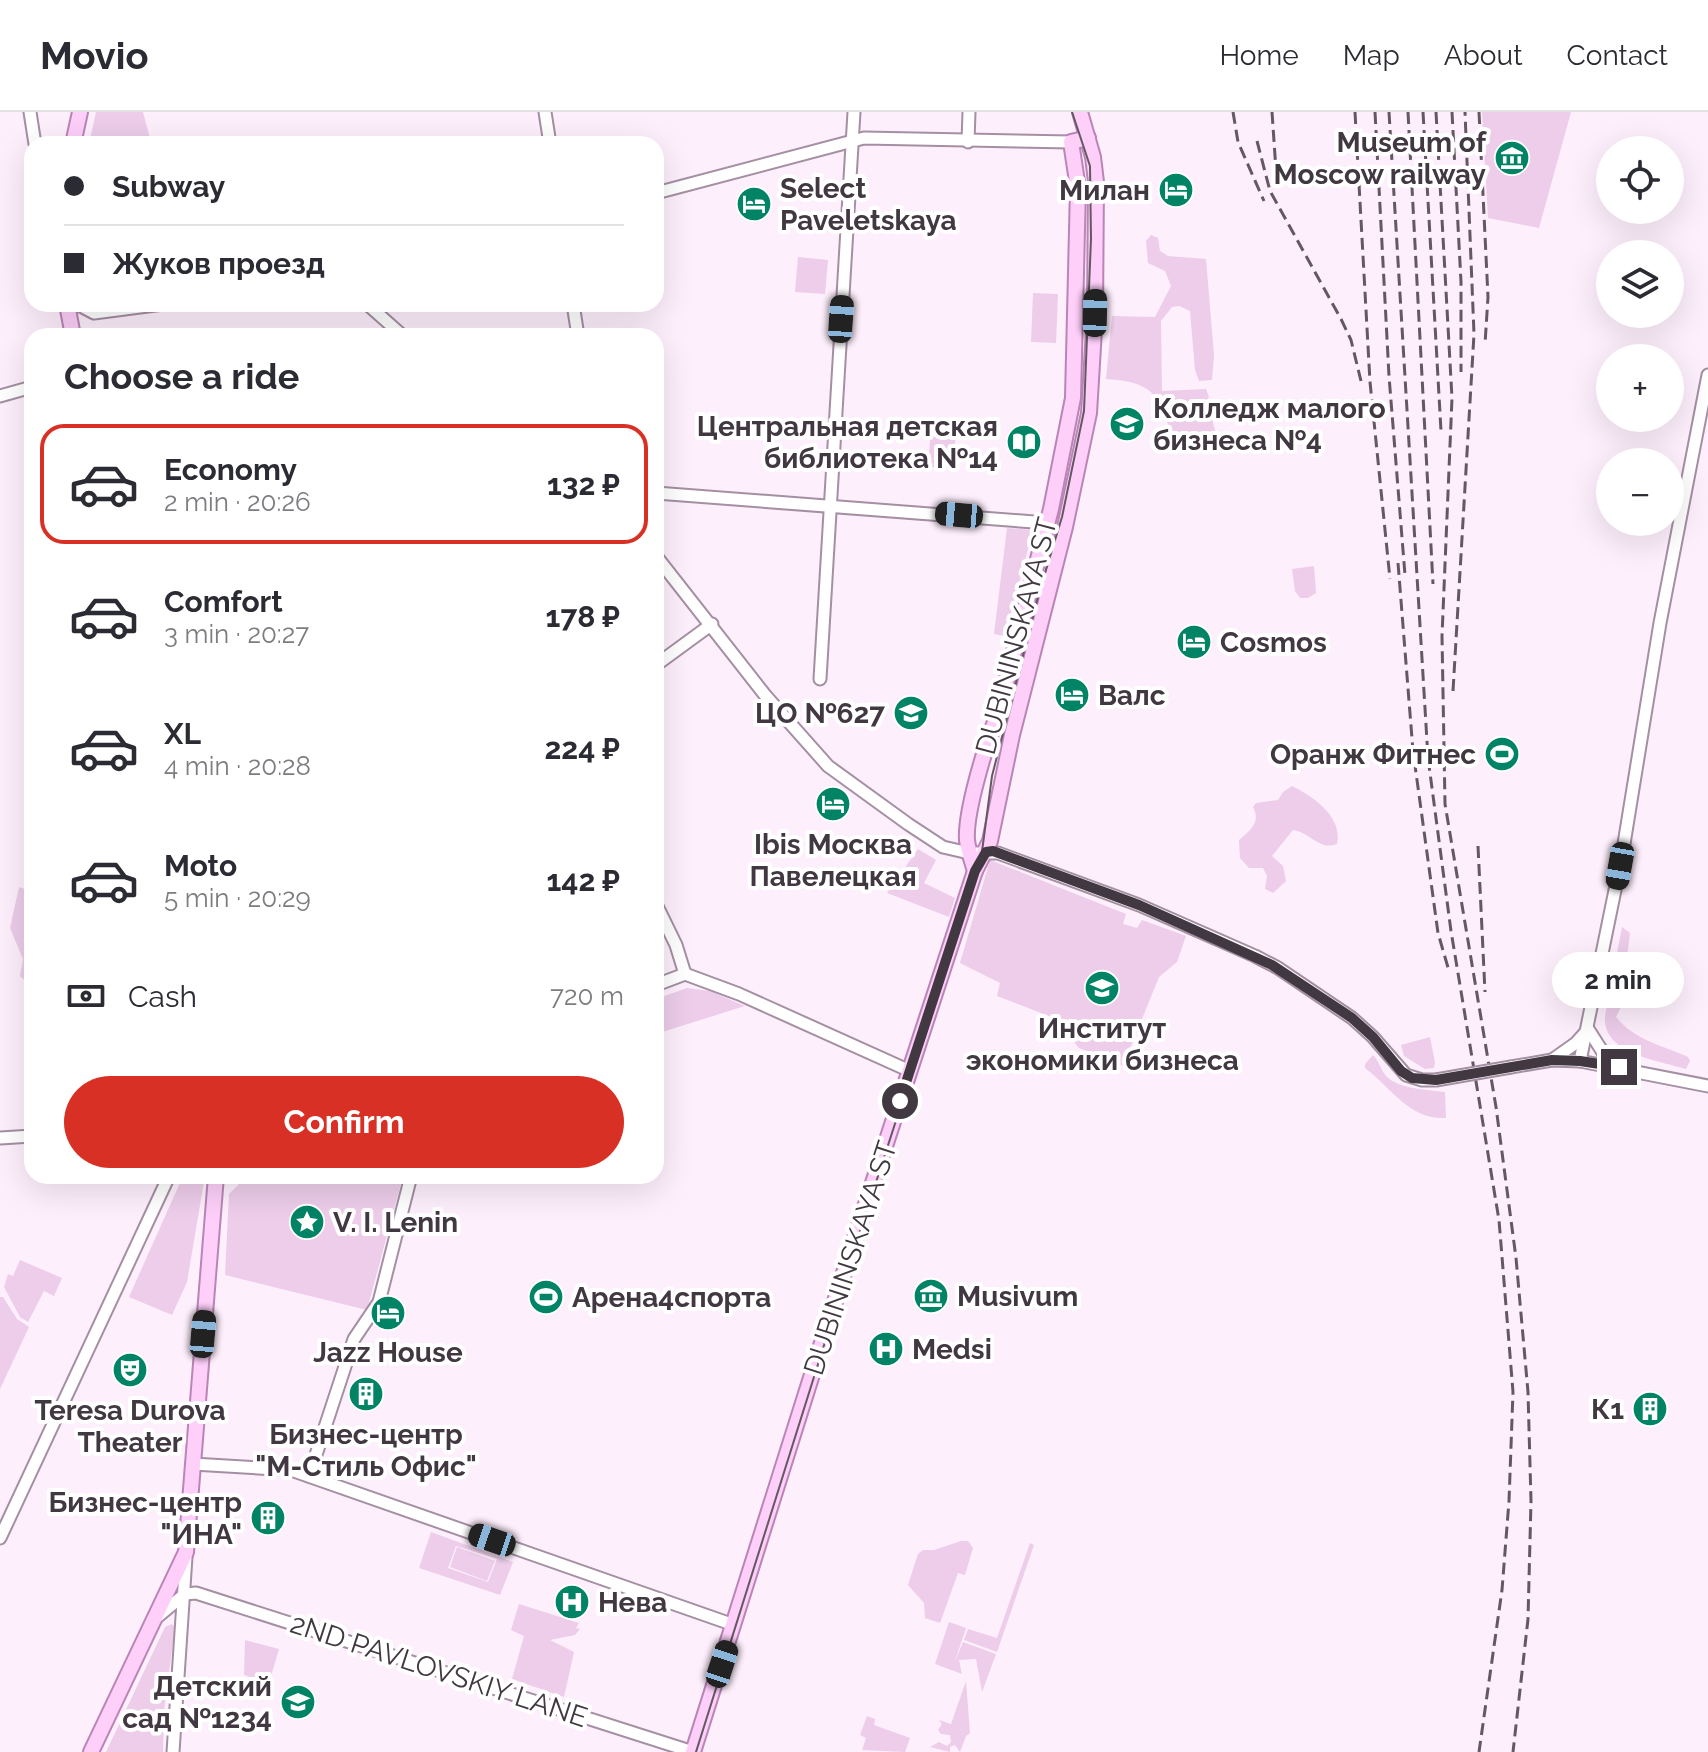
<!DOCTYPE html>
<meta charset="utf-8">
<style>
:root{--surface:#fff;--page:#f2f2f3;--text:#2b2b33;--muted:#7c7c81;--line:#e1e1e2;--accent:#d93025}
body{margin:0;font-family:Raleway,sans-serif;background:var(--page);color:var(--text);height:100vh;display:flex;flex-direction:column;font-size:30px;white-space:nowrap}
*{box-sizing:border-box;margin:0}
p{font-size:26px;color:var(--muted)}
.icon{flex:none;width:44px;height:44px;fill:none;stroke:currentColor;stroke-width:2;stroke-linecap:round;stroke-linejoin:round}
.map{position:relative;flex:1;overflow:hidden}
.panel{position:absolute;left:24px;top:216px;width:640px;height:856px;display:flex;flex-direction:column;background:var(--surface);border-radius:24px;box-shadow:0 8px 32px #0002}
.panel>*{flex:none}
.top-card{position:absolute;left:24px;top:24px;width:640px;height:176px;border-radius:24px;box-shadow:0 8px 32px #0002;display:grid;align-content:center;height:176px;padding:0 40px;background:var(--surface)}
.fabs{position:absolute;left:1596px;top:24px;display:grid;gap:16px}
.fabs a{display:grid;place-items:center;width:88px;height:88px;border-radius:50%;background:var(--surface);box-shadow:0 8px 32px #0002;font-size:40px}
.end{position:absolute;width:36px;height:36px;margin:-18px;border:10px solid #423841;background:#fff;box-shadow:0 0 0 4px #fff}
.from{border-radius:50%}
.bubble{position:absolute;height:56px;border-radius:28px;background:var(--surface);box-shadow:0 8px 32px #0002;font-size:26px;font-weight:700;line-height:56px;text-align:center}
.car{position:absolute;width:24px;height:48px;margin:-24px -12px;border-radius:10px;box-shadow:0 0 6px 2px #0007;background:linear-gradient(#222 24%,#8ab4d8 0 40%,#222 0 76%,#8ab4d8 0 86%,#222 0)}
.top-card b{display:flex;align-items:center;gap:28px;height:76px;font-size:30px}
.top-card b+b{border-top:2px solid var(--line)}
.top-card i{width:20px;height:20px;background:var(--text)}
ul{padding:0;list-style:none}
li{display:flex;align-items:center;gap:24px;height:120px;margin:0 16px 12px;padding:0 24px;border:4px solid transparent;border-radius:24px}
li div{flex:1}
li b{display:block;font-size:30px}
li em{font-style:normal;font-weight:700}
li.active{border-color:var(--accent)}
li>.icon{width:72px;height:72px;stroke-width:1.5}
h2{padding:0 40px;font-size:36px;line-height:96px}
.pay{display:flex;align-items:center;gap:20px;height:88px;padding:0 40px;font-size:30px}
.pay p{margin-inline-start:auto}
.cta{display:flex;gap:16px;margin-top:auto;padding:16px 40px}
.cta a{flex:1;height:92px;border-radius:48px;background:var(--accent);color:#fff;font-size:32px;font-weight:700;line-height:92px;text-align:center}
header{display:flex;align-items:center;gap:48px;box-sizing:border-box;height:112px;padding:0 40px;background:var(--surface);border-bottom:2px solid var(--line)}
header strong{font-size:38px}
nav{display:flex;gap:44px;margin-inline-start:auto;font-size:28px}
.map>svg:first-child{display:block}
</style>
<header>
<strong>Movio</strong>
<nav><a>Home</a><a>Map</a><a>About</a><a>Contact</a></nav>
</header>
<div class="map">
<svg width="1708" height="1640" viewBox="0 0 1708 1640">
<rect width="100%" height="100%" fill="#feeffc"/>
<!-- green -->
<g fill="#edcdea" fill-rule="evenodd">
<path d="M96,0H143L151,30L89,32Z"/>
<path d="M1482,0H1571L1539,116L1488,106Z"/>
<path d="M1151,123L1158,126L1160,139L1168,144L1206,147L1214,243L1212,268L1199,269L1195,258L1190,199L1179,194L1172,195L1161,209L1162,279L1206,277L1209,285L1204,292H1208L1216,322L1173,335L1165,300L1184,294L1163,296C1151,272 1132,269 1106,267L1112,204L1155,205L1171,174L1165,159L1148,151L1146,129Z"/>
<path d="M798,145L828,148L825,182L795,180Z"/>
<path d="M1033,181L1058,182L1056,231L1031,230Z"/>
<path d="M931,316L956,318L953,356L928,355Z"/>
<path d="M1007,416L1033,418L1005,524L994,522Z"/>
<path d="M1314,454L1316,481L1308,486H1300L1295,479L1292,457Z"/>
<path d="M1292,674C1314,685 1343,705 1337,732C1319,739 1310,720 1293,718L1272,744L1283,754L1286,769L1273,781L1265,777L1267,764L1263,756H1249L1240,746L1239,728C1251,718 1261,710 1253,695L1256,691L1278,688L1283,680Z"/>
<path d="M918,737L936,748L924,771L955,786L949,805L887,781Z"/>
<path d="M990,748L1126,802L1123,812L1137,816L1142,808L1186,824L1177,850L1159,865L1123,954L1079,936L1054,906L997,884L1000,871L960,851Z"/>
<path d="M19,775L25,777L28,804L32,807V875L20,864L23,847L10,816Z"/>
<path d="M1622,815L1630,821L1621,895L1616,905C1634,928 1662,933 1688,945L1690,949L1686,957C1658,948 1602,942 1605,904Z"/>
<path d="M687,876L710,879L745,894L656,922V887Z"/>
<path d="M1430,925L1435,950L1434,956L1425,957L1404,944L1401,933Z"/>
<path d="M1373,943C1379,949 1381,959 1387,965C1400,977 1429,978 1445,980L1446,1006C1409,1008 1393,977 1365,956V952Z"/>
<path d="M183,1064H205L187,1170L172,1203L129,1185Z"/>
<path d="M247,1064H403L367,1198L225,1163L229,1082Z"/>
<path d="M20,1148L62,1166L54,1184L44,1179L28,1210L20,1205L4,1175L8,1162L13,1164Z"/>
<path d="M0,1185H3L17,1207L29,1215L0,1277Z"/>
<path d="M431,1420L513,1450L500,1483L419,1456ZM456,1434L497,1447L488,1470L448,1456Z"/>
<path d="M961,1429H968L973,1436L965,1463L958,1461L940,1511L925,1506L924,1491L908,1473L918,1442L923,1438H934Z"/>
<path d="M1030,1431L1034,1433L997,1540L964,1528L968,1517L997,1526Z"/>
<path d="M457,1435L495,1449L487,1469L450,1455Z"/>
<path d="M519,1492L579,1511L576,1516L580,1517L575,1523L550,1528L574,1540L564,1585L512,1567L524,1524L511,1518Z"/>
<path d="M949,1510L966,1516L954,1552L963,1530L996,1542L982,1580L976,1547L959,1548L962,1562L935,1552Z"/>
<path d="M172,1512L175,1515L164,1598L163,1640H106L165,1515Z"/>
<path d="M245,1528L279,1537L269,1571L244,1563Z"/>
<path d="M966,1569L970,1621L966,1624L960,1640L955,1633L950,1635V1640L930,1635L939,1630L947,1634L951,1630L950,1623L941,1622L938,1618L942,1612L939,1608L951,1612Z"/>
<path d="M867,1604L875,1607L874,1613L910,1626L905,1640L862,1638L866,1626L860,1623Z"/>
</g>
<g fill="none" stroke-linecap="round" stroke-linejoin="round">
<defs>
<g id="minor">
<path d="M30,0L35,32"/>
<path d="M545,0L550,32"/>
<path d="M968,30L969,0"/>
<path d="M656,81L864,26L1071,30"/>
<path d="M77,192L94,201L163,192"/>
<path d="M367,192L403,224"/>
<path d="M573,192L578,224"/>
<path d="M0,284L32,275"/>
<path d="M656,381L1047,411"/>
<path d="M656,444L765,583L828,654L908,712L943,735L969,741H998L1139,793L1255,844L1278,856L1352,906L1373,925L1406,963L1422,968H1436"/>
<path d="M656,553L712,512"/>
<path d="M820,567L854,0"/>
<path d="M656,792L676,833L685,862"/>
<path d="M685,862L739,882L910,959"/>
<path d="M656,873L685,862"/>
<path d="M1588,917L1604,942L1619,954"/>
<path d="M1552,948L1576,931L1585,921"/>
<path d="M1580,949L1622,744L1660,511L1708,263"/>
<path d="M1511,955L1552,948L1580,949L1708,974"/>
<path d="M0,1026L32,1024"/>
<path d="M193,1352L291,1358L734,1513"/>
<path d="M309,1364L354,1227L379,1190L411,1064"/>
<path d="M0,1426L169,1064"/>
<path d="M156,1506L185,1482L196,1481L693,1640"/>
<path d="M173,1640L186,1445"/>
</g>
<g id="major">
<path d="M73,32L80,0"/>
<path d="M67,192L73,224"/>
<path d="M975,759C972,749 968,738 967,728C965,700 986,632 997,605L1051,397L1073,286L1078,76L1071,30L1088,26"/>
<path d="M91,1640L186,1440L216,1064"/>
<path d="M693,1640L855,1126L975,759L990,729L1012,623L1065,415L1089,301L1095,201L1096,70L1093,45L1080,0"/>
</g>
</defs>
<!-- minor casing -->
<use href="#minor" stroke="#a58fa3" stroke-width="15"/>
<!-- major casing -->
<use href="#major" stroke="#ba85b6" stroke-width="18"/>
<!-- minor -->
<use href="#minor" stroke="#fff" stroke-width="11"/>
<!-- major -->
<use href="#major" stroke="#fdcff9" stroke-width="14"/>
<!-- tram -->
<path stroke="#645963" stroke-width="2" d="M696,1640L853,1141L981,747L992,664L1039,481L1062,405L1084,299L1091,127L1090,54L1072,0"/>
<!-- rail -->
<g stroke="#645963" stroke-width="3" stroke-dasharray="12 6" stroke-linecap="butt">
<path d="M1233,0L1238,30L1264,89"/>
<path d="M1272,0L1277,73"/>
<path d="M1355,0L1370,270L1390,467"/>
<path d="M1375,0L1389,264L1405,463"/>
<path d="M1389,0L1428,646L1451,819L1499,1108L1513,1280L1509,1389L1502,1478L1479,1640"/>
<path d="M1408,0L1433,472"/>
<path d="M1423,0L1441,319"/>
<path d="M1436,0L1452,286L1442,524L1445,692L1496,995L1516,1146L1528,1280L1531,1389L1528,1507L1513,1640"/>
<path d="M1452,0L1461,170V260"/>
<path d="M1479,0L1488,185L1485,232"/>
<path d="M1257,29L1270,79L1341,207L1351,228L1361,269"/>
<path d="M1398,451L1413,639L1438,821L1449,859"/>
<path d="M1453,579L1474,222L1465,0"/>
<path d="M1478,734L1485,880"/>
</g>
<defs>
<path id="minor-bridge" d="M1436,968L1511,955"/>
</defs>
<!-- minor-bridge casing -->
<use href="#minor-bridge" stroke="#a58fa3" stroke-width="15" stroke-linecap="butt"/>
<!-- minor-bridge -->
<use href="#minor-bridge" stroke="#fff" stroke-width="11"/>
</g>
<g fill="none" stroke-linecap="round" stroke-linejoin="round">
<!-- route -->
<path stroke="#423841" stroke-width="10" d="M900,989L975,759L986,740L993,739L1139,793L1272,853L1352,906L1373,925L1401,959L1412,966L1436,968L1552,948L1580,949L1619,955"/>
</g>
<!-- icons -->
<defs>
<symbol id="museum-disc" viewBox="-11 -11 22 22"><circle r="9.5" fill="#018365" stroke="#fff"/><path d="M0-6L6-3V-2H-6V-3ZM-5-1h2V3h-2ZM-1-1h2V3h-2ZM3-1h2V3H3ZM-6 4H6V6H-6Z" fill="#fff"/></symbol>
<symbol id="hotel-disc" viewBox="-11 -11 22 22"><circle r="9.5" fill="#018365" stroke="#fff"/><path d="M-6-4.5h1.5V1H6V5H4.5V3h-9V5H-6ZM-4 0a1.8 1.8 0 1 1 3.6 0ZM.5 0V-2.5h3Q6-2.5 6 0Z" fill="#fff"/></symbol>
<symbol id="university-disc" viewBox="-11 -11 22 22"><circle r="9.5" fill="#018365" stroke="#fff"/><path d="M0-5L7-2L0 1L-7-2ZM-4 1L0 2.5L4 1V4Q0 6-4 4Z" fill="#fff"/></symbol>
<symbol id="library-disc" viewBox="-11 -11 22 22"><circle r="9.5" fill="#018365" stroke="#fff"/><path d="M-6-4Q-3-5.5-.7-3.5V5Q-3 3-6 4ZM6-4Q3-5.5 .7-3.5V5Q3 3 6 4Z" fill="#fff"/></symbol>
<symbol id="school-disc" viewBox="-11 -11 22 22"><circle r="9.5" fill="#018365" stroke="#fff"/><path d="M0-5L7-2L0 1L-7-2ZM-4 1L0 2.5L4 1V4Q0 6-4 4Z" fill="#fff"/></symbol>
<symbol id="stadium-disc" viewBox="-11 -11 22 22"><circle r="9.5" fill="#018365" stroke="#fff"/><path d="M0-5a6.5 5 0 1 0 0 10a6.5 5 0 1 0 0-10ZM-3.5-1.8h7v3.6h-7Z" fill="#fff"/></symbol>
<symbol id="sight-disc" viewBox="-11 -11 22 22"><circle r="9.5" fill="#018365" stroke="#fff"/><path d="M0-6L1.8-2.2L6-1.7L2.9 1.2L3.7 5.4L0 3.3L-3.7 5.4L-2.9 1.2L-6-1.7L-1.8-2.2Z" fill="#fff"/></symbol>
<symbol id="hospital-disc" viewBox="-11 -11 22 22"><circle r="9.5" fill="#018365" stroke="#fff"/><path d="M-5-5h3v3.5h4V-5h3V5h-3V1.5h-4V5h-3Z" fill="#fff"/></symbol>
<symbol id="theatre-disc" viewBox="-11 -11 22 22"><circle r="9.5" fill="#018365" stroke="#fff"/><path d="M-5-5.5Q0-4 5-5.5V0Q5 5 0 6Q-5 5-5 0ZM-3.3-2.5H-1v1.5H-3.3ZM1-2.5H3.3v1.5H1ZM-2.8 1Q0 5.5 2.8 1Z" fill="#fff"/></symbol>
<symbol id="building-disc" viewBox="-11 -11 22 22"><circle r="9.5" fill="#018365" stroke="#fff"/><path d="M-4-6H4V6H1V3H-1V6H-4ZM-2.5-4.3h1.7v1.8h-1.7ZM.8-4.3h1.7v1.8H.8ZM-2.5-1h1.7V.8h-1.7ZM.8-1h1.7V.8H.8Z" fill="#fff"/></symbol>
</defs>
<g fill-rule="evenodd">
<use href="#museum-disc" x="1492" y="26" width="40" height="40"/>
<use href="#hotel-disc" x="1156" y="58" width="40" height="40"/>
<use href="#hotel-disc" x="734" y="72" width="40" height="40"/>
<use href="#university-disc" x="1107" y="292" width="40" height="40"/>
<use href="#library-disc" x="1004" y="310" width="40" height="40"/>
<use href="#hotel-disc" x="1174" y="510" width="40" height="40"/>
<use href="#hotel-disc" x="1052" y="563" width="40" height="40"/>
<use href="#school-disc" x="891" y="581" width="40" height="40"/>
<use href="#stadium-disc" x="1482" y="622" width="40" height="40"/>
<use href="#hotel-disc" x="813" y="672" width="40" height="40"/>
<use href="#university-disc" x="1082" y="856" width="40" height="40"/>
<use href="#sight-disc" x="287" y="1090" width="40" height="40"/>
<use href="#museum-disc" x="911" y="1164" width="40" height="40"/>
<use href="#stadium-disc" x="526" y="1165" width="40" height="40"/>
<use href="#hotel-disc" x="368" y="1181" width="40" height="40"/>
<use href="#hospital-disc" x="866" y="1217" width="40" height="40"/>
<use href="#theatre-disc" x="110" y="1238" width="40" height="40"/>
<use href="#building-disc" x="346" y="1262" width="40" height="40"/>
<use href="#building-disc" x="1630" y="1277" width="40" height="40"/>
<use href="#building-disc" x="248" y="1386" width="40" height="40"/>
<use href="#hospital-disc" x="552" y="1470" width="40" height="40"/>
<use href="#school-disc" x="278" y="1570" width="40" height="40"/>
</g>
<g text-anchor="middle" stroke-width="8" stroke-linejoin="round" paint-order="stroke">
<!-- poi labels -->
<g font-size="28" font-weight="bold" fill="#423841" stroke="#fff" text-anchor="start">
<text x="1486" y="40" text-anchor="end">Museum of<tspan x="1486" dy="32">Moscow railway</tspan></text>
<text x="780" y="86">Select<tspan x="780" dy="32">Paveletskaya</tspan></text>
<text x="1150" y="88" text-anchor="end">Милан</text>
<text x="1153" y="306">Колледж малого<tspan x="1153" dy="32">бизнеса №4</tspan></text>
<text x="998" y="324" text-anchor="end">Центральная детская<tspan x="998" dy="32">библиотека №14</tspan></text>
<text x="1220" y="540">Cosmos</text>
<text x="1098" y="593">Валс</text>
<text x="885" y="611" text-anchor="end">ЦО №627</text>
<text x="1476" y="652" text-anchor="end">Оранж Фитнес</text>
<text x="833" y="742" text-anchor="middle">Ibis Москва<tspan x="833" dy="32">Павелецкая</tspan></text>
<text x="1102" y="926" text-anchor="middle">Институт<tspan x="1102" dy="32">экономики бизнеса</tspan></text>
<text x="333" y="1120">V. I. Lenin</text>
<text x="957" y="1194">Musivum</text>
<text x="572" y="1195">Арена4спорта</text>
<text x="912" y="1247">Medsi</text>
<text x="388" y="1250" text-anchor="middle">Jazz House</text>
<text x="1624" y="1307" text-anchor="end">К1</text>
<text x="130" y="1308" text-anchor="middle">Teresa Durova<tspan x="130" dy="32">Theater</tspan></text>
<text x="366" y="1332" text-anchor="middle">Бизнес-центр<tspan x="366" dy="32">"М-Стиль Офис"</tspan></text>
<text x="242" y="1400" text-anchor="end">Бизнес-центр<tspan x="242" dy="32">"ИНА"</tspan></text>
<text x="598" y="1500">Нева</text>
<text x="272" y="1584" text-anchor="end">Детский<tspan x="272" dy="32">сад №1234</tspan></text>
</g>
<!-- street labels -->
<g font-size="28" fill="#423841" stroke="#fff">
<text transform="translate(1016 524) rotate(-75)" y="10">DUBININSKAYA ST</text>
<text transform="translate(850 1146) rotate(-72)" y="10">DUBININSKAYA ST</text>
<text transform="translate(439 1558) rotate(18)" y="10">2ND PAVLOVSKIY LANE</text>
</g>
</g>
</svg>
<div class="fabs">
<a><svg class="icon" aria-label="locate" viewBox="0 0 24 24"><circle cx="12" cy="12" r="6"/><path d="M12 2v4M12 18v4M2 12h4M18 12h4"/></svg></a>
<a><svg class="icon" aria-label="layers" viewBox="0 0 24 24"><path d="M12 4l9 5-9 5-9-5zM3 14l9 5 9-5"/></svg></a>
<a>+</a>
<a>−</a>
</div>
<i class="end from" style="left:900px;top:989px"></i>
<i class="end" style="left:1619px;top:955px"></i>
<div class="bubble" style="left:1552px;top:840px;width:132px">2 min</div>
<i class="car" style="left:1095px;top:201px;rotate:1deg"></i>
<i class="car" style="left:841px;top:207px;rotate:4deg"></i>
<i class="car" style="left:959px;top:403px;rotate:275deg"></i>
<i class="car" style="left:1620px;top:754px;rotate:190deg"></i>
<i class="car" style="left:203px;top:1222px;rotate:5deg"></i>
<i class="car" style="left:492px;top:1428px;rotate:289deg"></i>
<i class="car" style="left:722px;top:1552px;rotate:18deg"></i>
<div class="top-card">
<b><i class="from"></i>Subway</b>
<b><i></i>Жуков проезд</b>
</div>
<section class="panel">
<h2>Choose a ride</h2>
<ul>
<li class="active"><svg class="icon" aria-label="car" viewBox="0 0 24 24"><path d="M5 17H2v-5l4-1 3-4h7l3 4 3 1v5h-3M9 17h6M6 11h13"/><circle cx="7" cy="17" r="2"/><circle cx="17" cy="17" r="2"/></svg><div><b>Economy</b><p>2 min · 20:26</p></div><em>132 ₽</em></li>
<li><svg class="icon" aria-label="car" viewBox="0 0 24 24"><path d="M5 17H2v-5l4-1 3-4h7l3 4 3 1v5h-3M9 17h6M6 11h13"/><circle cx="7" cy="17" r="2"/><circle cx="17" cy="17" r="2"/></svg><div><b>Comfort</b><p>3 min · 20:27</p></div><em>178 ₽</em></li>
<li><svg class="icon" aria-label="car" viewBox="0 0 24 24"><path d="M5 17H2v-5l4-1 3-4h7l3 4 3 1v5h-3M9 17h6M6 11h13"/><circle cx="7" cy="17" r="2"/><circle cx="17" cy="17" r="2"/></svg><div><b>XL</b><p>4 min · 20:28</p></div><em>224 ₽</em></li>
<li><svg class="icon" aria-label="car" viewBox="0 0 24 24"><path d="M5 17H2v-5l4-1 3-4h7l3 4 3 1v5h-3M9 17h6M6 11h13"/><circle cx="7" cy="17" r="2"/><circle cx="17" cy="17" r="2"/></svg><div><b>Moto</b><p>5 min · 20:29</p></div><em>142 ₽</em></li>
</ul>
<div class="pay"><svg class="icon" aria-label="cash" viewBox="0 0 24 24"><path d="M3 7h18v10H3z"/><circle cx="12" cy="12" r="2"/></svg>Cash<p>720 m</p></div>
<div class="cta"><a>Confirm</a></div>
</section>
</div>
